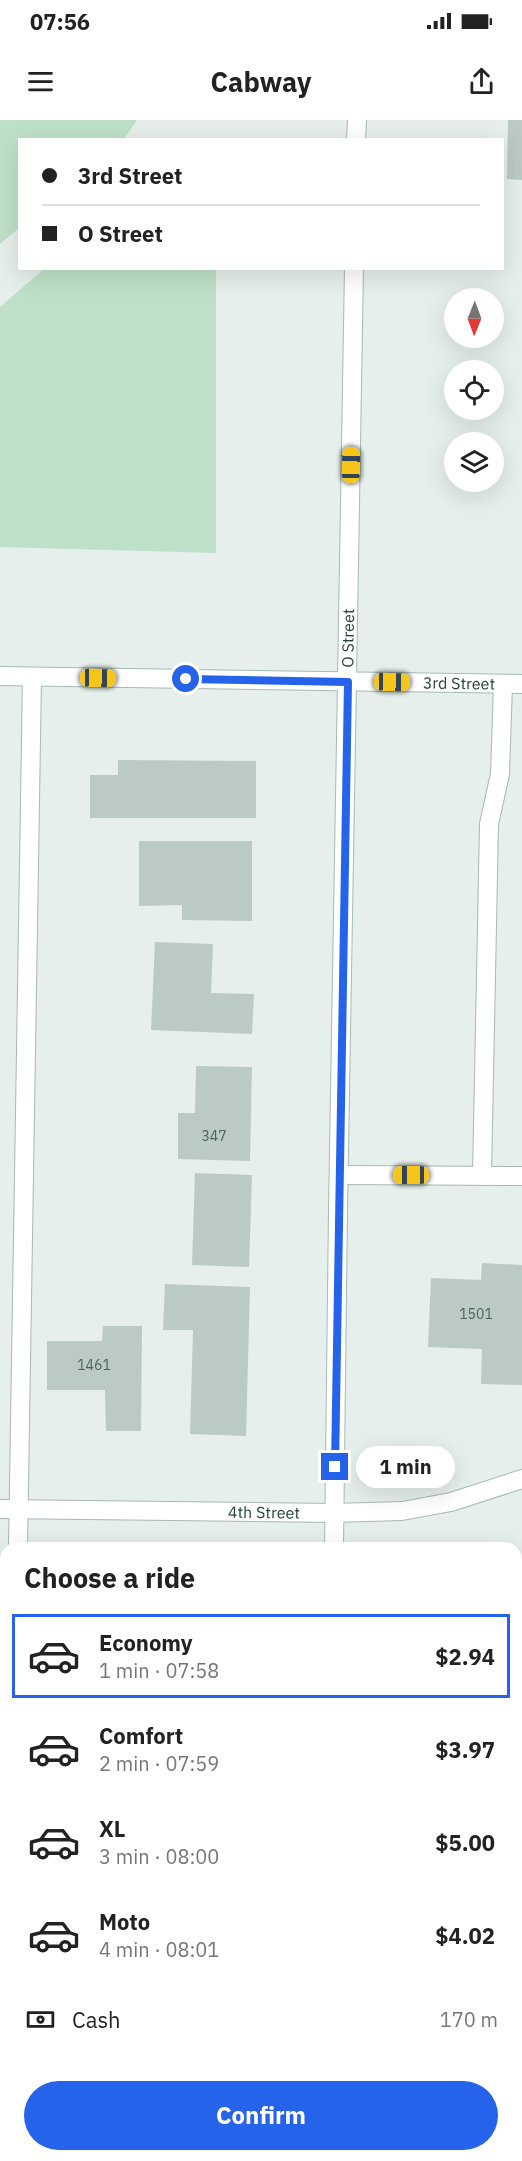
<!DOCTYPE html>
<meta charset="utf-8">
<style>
:root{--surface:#fff;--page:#f2f2f2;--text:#222;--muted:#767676;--line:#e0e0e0;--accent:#2563eb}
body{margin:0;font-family:"IBM Plex Sans",sans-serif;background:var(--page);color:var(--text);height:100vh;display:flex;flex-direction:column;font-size:22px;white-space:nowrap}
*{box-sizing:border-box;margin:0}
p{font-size:20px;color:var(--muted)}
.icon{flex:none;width:33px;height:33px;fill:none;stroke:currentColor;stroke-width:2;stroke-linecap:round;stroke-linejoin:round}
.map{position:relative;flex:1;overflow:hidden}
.drawer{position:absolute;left:0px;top:1422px;width:522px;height:620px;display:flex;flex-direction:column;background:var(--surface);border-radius:18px 18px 0 0;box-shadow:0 6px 24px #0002}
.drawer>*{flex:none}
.guide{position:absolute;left:18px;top:18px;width:486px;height:132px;border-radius:0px;box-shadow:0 6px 24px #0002;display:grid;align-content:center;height:132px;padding:0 24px;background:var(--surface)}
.needle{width:39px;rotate:181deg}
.fabs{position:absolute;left:444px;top:168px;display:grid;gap:12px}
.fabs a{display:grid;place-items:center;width:60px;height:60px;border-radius:50%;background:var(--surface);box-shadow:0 6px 24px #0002;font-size:30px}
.end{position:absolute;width:27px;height:27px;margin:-14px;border:8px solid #2563eb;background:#fff;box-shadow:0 0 0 3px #fff}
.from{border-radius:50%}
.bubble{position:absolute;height:42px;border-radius:21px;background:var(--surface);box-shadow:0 6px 24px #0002;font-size:20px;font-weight:700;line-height:42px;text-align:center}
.car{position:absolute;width:18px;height:36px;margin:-18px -9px;border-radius:8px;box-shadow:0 0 4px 2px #0007;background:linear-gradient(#f5c518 24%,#345 0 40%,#f5c518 0 76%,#345 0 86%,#f5c518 0)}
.guide b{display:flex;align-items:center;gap:21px;height:57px;font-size:22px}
.guide b+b{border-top:2px solid var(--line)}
.guide i{width:15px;height:15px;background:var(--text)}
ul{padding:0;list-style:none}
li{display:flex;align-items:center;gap:18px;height:84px;margin:0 12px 9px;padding:0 12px;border:3px solid transparent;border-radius:0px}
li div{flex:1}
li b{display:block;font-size:22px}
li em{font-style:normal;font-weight:700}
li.selected{border-color:var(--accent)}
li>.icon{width:54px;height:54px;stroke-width:1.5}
h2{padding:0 24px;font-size:27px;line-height:72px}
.pay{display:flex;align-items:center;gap:15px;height:66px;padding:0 24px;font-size:22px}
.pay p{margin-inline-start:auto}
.cta{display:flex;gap:12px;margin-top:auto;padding:12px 24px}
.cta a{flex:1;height:69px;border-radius:36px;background:var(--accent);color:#fff;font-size:24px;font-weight:700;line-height:69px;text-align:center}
.status{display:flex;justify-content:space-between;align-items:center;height:42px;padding:0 30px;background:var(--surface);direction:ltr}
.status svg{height:16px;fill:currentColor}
header{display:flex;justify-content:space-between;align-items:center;height:78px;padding:0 24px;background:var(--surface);font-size:27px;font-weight:700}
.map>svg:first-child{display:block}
</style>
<div class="status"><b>07:56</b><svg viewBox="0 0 49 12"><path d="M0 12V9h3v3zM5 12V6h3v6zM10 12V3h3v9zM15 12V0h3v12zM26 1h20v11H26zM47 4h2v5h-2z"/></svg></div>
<header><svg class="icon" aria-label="menu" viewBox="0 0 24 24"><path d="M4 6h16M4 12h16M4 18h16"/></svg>Cabway<svg class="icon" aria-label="share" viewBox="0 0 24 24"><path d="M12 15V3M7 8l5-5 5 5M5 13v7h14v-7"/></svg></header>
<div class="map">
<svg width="522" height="2041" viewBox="0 0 522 2041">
<rect width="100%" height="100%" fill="#e6efeb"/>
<!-- green -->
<g fill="#bfe0c8">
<path d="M0,0H137L124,19L20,20L19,108L0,124Z"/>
<path d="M45,148L216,149V433L0,427V187Z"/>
</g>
<!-- building -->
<g fill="#bbcac4">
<path d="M508,0H522V60L507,59Z"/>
<path d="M118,640L256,641V698H90V655H118Z"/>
<path d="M139,721H252V801L182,800V785L139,786Z"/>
<path d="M155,822L213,824L211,873L254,874L252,914L151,910Z"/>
<path d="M196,946L252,947L250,1041L178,1039V993H195Z"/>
<path d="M195,1053L252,1055L249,1147L192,1145Z"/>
<path d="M482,1143L522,1145V1265L481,1264L482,1229L428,1227L431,1158L481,1160Z"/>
<path d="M165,1164L250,1167L246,1316L190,1314L193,1210H163Z"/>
<path d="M103,1206H142L141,1311H106L105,1270H47V1221H102Z"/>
<rect x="516" y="1466" width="6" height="108"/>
<path d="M516,1622L522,1623V1701L516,1700Z"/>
<rect x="516" y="1711" width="6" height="95"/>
<rect x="516" y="1831" width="6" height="78"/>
<rect x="516" y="1920" width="6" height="79"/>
<rect x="415" y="2036" width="87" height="5"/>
</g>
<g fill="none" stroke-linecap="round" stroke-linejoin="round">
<defs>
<g id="lane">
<path d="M340,1055L522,1056"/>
<path d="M482,1056L489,704L500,654L503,565"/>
<path d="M18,1428L32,557"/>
<path d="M7,2041V2036"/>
</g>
<g id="street">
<path id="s1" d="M0,1389L334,1393L402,1391L451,1382L522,1359"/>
</g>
<g id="secondary">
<path d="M356,20L357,0"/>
<path id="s2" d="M0,556L522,564"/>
<path id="s3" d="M334,1428L338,1090L354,148"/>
<path d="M324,2041V2036"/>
</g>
</defs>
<!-- lane casing -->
<use href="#lane" stroke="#a8b8b2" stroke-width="20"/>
<!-- street casing -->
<use href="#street" stroke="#a8b8b2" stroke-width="20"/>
<!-- secondary casing -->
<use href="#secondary" stroke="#a4bbb3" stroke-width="20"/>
<!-- lane -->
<use href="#lane" stroke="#fff" stroke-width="18"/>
<!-- street -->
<use href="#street" stroke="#fff" stroke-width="18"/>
<!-- secondary -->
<use href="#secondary" stroke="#fff" stroke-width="18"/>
</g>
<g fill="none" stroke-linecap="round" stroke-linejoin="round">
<!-- route -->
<path stroke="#2563eb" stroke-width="8" d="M186,559L348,562L335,1347"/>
</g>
<g text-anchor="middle" stroke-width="4.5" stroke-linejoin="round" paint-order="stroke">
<!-- number labels -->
<g font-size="14" fill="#4a645c">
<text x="214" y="1021">347</text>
<text x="476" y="1199">1501</text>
<text x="94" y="1250">1461</text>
</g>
<!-- street labels -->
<g font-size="16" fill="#24423a" stroke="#f7fbf9">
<text dy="6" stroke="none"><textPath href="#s3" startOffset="910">O Street</textPath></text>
<text dy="6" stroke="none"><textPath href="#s2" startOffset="459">3rd Street</textPath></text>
<text dy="6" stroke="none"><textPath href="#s1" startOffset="264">4th Street</textPath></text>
</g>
</g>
</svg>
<div class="fabs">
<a><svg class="needle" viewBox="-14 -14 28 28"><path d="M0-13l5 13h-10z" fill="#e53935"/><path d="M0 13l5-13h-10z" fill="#767676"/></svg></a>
<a><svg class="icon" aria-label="locate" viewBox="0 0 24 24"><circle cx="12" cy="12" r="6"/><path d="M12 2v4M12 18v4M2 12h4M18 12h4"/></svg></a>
<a><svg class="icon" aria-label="layers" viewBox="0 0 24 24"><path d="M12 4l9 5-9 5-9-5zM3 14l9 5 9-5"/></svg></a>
</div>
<i class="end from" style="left:186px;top:559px"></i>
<i class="end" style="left:335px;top:1347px"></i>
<div class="bubble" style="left:356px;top:1326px;width:99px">1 min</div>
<i class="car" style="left:351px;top:345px;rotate:1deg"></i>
<i class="car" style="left:98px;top:558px;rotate:91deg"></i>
<i class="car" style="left:392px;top:562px;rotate:91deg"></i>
<i class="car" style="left:411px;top:1055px;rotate:270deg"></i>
<div class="guide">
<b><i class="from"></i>3rd Street</b>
<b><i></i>O Street</b>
</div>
<section class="drawer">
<h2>Choose a ride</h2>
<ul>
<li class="selected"><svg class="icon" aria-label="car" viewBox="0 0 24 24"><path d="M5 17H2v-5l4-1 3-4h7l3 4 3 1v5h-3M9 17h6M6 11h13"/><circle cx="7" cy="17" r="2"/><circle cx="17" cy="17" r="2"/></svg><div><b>Economy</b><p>1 min · 07:58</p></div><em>$2.94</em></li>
<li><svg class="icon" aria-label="car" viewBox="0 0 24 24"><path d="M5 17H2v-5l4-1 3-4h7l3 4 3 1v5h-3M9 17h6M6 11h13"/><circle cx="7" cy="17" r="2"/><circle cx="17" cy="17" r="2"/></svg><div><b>Comfort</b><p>2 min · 07:59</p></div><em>$3.97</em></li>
<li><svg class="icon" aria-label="car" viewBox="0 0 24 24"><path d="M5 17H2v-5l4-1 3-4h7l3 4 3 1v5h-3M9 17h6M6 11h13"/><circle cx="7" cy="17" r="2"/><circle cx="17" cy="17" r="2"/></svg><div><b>XL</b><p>3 min · 08:00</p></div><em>$5.00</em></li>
<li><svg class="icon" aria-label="car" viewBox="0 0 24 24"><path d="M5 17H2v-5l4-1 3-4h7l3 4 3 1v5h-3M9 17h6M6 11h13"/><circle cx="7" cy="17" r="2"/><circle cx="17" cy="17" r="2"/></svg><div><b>Moto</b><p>4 min · 08:01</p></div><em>$4.02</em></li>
</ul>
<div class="pay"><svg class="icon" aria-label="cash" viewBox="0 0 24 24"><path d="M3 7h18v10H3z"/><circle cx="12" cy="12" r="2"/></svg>Cash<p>170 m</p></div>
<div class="cta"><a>Confirm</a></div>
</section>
</div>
